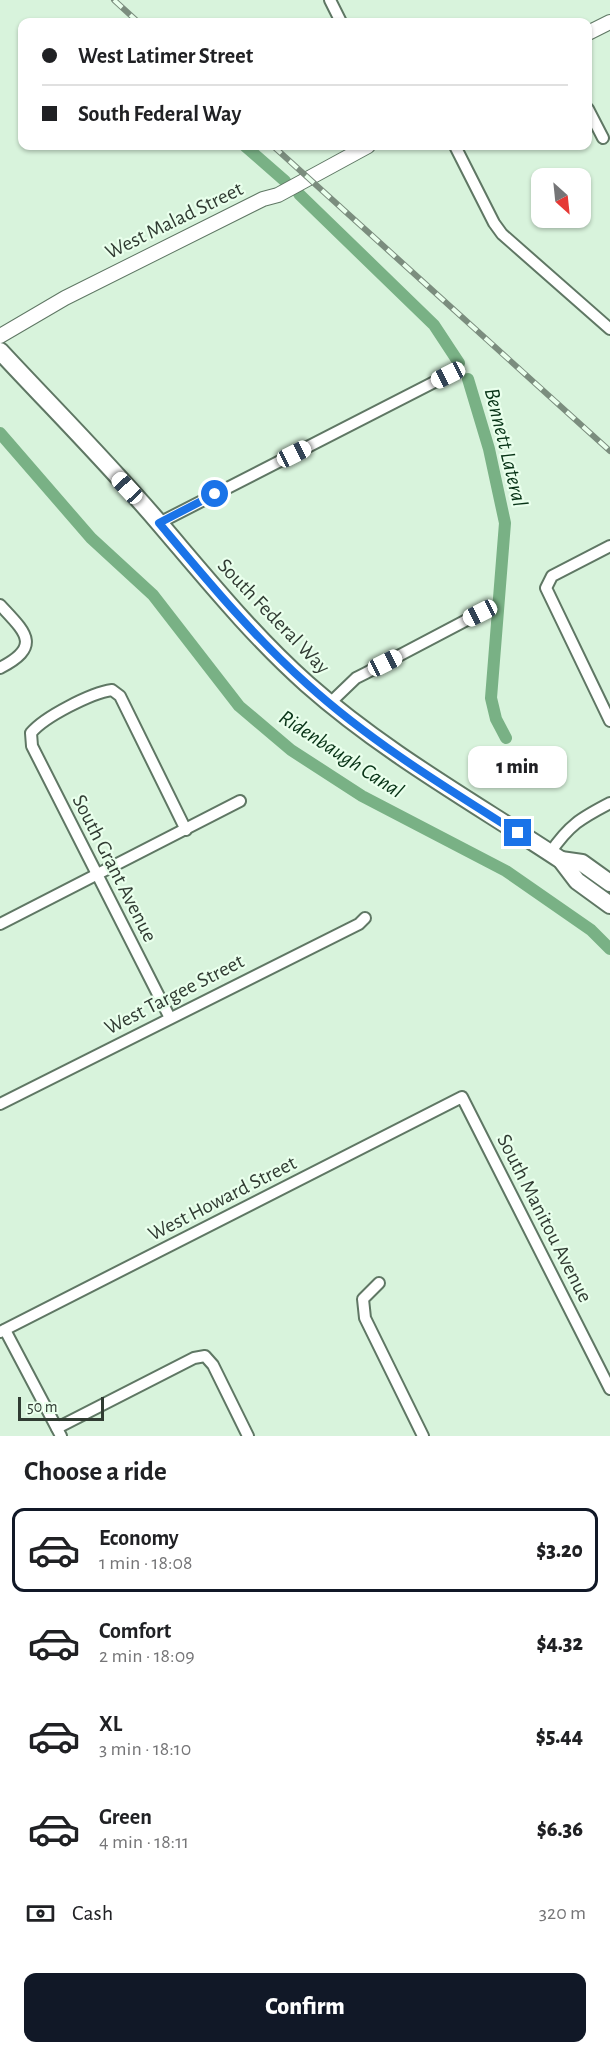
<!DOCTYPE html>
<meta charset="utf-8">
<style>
:root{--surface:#fff;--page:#f2f2f2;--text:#202124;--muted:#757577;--line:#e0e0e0;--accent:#111827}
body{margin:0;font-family:"Alegreya Sans",sans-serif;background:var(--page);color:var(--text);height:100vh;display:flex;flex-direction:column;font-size:22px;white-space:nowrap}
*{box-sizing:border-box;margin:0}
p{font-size:20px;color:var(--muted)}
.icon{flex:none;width:33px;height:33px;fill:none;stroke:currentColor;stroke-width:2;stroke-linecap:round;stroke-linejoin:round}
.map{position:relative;height:1436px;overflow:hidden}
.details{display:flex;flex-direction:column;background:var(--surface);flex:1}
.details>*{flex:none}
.guide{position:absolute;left:18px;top:18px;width:574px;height:132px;border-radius:12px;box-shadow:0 2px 4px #0004;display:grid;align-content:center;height:132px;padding:0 24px;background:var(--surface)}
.needle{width:39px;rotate:153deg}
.tools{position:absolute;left:531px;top:168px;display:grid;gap:12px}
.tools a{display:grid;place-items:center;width:60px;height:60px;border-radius:12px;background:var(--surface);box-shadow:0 2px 4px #0004;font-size:30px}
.scale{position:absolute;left:18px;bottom:15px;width:86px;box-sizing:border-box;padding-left:6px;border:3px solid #303b32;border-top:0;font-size:16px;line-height:21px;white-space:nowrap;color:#303b32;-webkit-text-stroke:4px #e9ffec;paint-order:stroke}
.end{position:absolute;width:27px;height:27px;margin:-14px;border:8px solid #1a73e8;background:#fff;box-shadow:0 0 0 3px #fff}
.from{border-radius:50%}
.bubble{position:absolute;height:42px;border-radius:12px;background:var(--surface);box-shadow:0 2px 4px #0004;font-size:20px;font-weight:800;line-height:42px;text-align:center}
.car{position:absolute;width:18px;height:36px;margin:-18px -9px;border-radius:8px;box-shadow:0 0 4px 2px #0007;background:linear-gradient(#fff 24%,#345 0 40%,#fff 0 76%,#345 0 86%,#fff 0)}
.guide b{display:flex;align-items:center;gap:21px;height:57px;font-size:22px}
.guide b+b{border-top:2px solid var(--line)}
.guide i{width:15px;height:15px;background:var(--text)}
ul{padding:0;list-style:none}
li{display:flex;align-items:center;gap:18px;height:84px;margin:0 12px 9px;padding:0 12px;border:3px solid transparent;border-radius:12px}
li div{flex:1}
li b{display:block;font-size:22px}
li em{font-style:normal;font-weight:800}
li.current{border-color:var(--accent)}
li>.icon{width:54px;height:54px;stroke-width:1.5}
h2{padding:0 24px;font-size:27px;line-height:72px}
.pay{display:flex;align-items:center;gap:15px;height:66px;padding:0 24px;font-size:22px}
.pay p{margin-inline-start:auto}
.action{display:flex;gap:12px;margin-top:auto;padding:12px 24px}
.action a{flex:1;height:69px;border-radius:12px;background:var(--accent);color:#fff;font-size:24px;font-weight:800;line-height:69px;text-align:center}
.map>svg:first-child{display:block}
</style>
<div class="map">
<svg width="610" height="1436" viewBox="0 0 610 1436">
<rect width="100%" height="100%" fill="#d8f3dc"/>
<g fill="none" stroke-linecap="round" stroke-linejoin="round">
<!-- canal -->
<g stroke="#79b185" stroke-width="12">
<path d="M245,146L285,181"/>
<path d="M299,194L434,325L459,363"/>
<path d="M468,379L489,449L505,523L491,698L496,719L506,738"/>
<path d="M0,433L91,538L153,595L239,706L291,750L362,796L506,871L591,930L610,949"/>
</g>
<defs>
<g id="minor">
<path d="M330,0L341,22"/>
<path d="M588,109L603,138"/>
<path d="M455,146L494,223L502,234L610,329"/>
<path d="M159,523L448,375"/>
<path d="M610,546L552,576L546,588L610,721"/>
<path d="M0,605C25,632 43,646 0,668"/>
<path d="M330,703L356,678L366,673L480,613"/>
<path d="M550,853C569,825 581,818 610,803"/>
<path d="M0,924L240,801"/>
<path d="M170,1018L32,746L31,733C44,717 91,693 112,690L120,696L186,830"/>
<path d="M0,1104L359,924L365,918"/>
<path d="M379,1283L363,1299L365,1318L423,1436"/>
<path d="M5,1330L61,1436"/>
<path d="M0,1332L462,1097L610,1389"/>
<path d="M57,1428L194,1358L205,1356L213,1365L248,1436"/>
</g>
<g id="tertiary">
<path d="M588,33L610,22"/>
<path d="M0,336L65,298L263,199L278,195L368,146"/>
</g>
<g id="secondary">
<path d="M0,351C53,408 109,464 160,524C207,579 253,636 307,684C385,753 475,803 561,860L577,881L610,905"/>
<path d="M561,860L582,863L610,883"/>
</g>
</defs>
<!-- minor casing -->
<use href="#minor" stroke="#5f7764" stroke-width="14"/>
<!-- tertiary casing -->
<use href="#tertiary" stroke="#5f7764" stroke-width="16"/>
<!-- secondary casing -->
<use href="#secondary" stroke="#5f7764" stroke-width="20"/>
<!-- minor -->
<use href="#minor" stroke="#fff" stroke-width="10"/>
<!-- tertiary -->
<use href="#tertiary" stroke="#fff" stroke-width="14"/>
<!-- secondary -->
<use href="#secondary" stroke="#fff" stroke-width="16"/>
<defs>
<g id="rail">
<path d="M114,0L138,22"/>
<path d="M273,146L610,451"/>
</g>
</defs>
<!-- rail casing -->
<use href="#rail" stroke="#7b8d7e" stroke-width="6"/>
<!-- rail -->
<use href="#rail" stroke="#e9ffec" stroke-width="4" stroke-dasharray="11" stroke-linecap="butt"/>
</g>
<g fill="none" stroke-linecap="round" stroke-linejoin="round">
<!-- route -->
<path stroke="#1a73e8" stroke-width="8" d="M215,494L159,523C206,579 252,635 307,684C371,742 445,787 518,833"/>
</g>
<g text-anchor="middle" stroke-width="4.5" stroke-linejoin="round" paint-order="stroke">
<!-- street labels -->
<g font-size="21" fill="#303b32" stroke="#e9ffec">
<text transform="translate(174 220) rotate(-26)" y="7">West Malad Street</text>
<text transform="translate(274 616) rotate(46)" y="7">South Federal Way</text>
<text transform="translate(115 868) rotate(63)" y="7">South Grant Avenue</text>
<text transform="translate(174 994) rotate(-27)" y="7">West Targee Street</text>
<text transform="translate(222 1198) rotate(-27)" y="7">West Howard Street</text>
<text transform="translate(545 1218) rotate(63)" y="7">South Manitou Avenue</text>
</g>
<!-- water labels -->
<g font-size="22" font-style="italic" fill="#073316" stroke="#e9ffec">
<text transform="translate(507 447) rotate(76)" y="8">Bennett Lateral</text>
<text transform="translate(342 753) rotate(33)" y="8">Ridenbaugh Canal</text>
</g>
</g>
</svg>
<div class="tools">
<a><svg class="needle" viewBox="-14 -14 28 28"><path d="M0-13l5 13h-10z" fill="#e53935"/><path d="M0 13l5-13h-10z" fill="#757577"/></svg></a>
</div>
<div class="scale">50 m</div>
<i class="end from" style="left:215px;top:494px"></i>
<i class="end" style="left:518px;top:833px"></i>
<div class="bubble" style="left:468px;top:746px;width:99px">1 min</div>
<i class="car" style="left:448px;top:375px;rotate:243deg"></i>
<i class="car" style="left:294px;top:454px;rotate:63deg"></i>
<i class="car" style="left:127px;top:488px;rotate:317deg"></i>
<i class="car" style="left:480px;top:613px;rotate:243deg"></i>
<i class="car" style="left:385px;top:663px;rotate:63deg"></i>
<div class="guide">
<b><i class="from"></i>West Latimer Street</b>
<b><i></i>South Federal Way</b>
</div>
</div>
<section class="details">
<h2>Choose a ride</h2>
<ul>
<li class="current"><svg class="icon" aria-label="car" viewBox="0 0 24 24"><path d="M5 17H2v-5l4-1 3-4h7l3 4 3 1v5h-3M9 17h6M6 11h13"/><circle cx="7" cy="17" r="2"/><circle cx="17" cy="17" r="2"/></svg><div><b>Economy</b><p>1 min · 18:08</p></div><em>$3.20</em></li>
<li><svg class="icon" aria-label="car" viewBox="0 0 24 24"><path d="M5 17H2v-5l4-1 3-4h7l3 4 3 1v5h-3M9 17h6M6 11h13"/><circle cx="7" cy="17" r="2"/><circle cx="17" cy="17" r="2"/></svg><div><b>Comfort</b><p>2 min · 18:09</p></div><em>$4.32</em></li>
<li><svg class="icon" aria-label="car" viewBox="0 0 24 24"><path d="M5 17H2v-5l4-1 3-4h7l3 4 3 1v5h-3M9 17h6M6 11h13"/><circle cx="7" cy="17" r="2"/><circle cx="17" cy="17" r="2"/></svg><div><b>XL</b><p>3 min · 18:10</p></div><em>$5.44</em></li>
<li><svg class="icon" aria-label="car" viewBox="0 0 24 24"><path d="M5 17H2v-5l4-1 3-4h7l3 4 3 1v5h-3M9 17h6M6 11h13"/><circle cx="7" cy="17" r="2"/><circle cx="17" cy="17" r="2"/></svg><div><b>Green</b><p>4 min · 18:11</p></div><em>$6.36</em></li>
</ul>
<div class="pay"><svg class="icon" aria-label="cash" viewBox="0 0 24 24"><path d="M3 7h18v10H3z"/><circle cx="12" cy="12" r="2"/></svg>Cash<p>320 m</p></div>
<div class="action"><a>Confirm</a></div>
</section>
